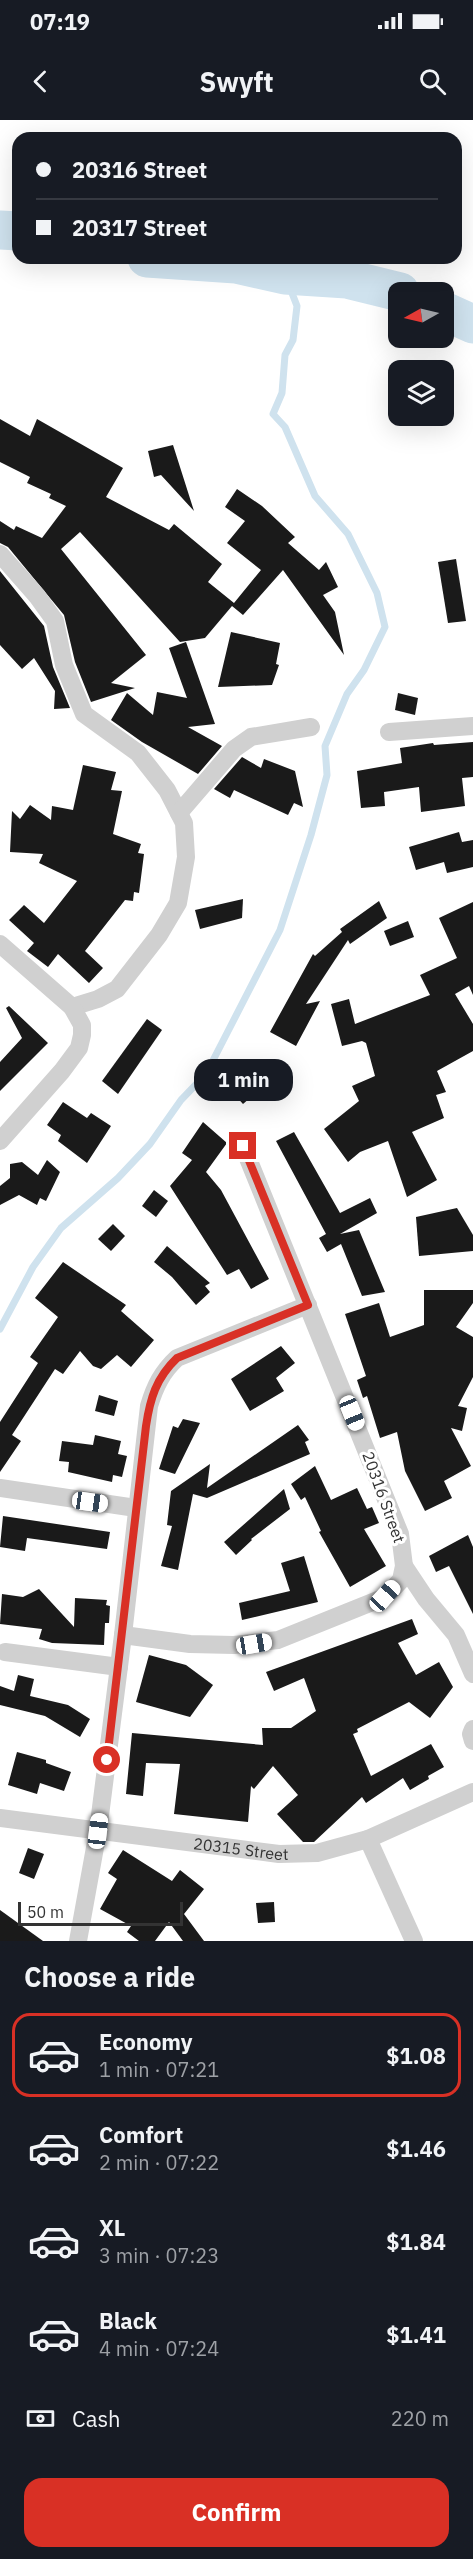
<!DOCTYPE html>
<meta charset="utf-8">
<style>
:root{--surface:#171b24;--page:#242831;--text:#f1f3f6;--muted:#9ea1a6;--line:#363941;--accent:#d93025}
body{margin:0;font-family:"IBM Plex Sans",sans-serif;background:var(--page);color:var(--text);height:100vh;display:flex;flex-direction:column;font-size:22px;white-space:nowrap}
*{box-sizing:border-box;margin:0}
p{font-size:20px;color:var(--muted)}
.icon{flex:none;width:33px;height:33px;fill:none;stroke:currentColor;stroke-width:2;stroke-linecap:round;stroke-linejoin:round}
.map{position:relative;height:1821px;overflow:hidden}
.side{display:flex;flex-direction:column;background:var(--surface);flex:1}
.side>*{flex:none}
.guide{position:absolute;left:12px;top:12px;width:450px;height:132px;border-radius:18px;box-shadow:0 6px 24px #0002;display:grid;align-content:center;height:132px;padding:0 24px;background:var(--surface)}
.needle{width:39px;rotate:262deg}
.fabs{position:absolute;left:388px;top:162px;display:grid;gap:12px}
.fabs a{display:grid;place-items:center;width:66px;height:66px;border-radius:12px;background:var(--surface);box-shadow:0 6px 24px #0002;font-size:30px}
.scale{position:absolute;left:18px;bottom:15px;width:165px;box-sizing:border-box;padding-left:6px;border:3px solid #333;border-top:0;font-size:16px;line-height:21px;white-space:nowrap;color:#333;-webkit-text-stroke:4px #fff;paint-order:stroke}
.end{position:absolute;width:27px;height:27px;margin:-14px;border:8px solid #d93025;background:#fff;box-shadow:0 0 0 3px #fff}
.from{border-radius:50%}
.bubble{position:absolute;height:42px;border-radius:18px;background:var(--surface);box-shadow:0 6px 24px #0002;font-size:20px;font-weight:700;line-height:42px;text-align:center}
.car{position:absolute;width:18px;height:36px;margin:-18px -9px;border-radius:8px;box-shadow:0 0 4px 2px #0007;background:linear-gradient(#fff 24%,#345 0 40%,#fff 0 76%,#345 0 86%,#fff 0)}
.guide b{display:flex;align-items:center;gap:21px;height:57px;font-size:22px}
.guide b+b{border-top:2px solid var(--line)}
.guide i{width:15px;height:15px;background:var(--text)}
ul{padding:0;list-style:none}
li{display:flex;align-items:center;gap:18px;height:84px;margin:0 12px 9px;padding:0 12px;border:3px solid transparent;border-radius:18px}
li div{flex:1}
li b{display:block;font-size:22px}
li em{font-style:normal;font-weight:700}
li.selected{border-color:var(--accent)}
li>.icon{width:54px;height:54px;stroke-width:1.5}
h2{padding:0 24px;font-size:27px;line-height:72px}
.pay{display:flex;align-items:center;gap:15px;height:66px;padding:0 24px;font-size:22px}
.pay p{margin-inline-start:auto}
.cta{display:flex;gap:12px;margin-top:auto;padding:12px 24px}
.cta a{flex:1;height:69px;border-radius:18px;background:var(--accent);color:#fff;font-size:24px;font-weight:700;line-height:69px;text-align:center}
.status{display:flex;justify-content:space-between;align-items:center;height:42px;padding:0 30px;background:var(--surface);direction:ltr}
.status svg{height:16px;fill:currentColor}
header{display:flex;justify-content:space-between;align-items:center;height:78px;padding:0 24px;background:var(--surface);font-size:27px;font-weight:700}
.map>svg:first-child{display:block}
</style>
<div class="status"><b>07:19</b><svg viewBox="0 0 49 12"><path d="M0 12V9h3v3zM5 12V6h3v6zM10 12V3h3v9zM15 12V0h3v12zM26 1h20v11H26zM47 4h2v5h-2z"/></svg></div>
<header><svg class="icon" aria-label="back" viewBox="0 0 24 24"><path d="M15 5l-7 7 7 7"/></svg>Swyft<svg class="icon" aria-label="search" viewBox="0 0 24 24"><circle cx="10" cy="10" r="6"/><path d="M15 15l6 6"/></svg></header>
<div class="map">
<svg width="473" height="1821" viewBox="0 0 473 1821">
<rect width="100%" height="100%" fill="#fff"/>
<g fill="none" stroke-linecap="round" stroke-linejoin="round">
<!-- stream -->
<path stroke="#cfe2ee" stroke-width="7" d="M0,1209L33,1147L61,1108L118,1058L150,1024L181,980L206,954L280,810L311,715L327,655L325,626L347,574L364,550L385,507L377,473L348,414L315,376L285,307L273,294L282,273L285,235L293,220L297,186L285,155"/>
<!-- river -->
<g stroke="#cfe2ee" stroke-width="39">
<path d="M0,110L18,111"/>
<path d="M147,138L236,144L285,155L347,159L400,172"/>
<path d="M444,191L473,204"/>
</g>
</g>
<!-- building -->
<g fill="#1a1a1a">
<path d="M0,299L30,316L37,299L123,348L106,377L169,410L174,404L222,444L208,462L234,483L261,450L227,423L245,401L225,387L237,369L262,386L295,417L288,423L319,450L326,442L338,467L323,475L335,492L344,535L283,450L243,495L232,486L205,518L180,522L80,412L61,429L146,535L111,563L135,568L91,582L75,542L64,495L8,427L0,423V401L14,410L16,406L42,418L66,386L49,378L51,374L27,363L30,357L0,342Z"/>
<path d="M173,325L194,391L161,355L154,357L148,331Z"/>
<path d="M456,439L466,501L448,503L438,442Z"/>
<path d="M0,451L44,506L53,547L70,588L54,589L55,571L34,538L22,549L0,525Z"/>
<path d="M231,512L280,523L276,544L279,545L272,565L218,567Z"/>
<path d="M186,522L215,604L188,607L222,626L198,654L142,622L111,600L127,573L153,595L157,572L187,578L169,528Z"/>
<path d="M398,573L418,578L415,595L395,590Z"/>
<path d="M473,622V657L462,658L465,686L421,692L419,667L384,672L385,686L361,688L357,651L402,643L400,628L433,623L434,625Z"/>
<path d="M242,637L261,648L264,639L295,651L303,687L294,683L288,695L234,670L230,678L214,669Z"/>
<path d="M83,645L116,652L111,670L122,671L113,714L141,724L138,733L144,734L139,773L134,772L133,781L125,780L85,831L103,848L89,863L58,834L48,847L27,831L34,823L9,800L24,785L44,803L77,761L39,743L43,734L10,732L12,691L20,699L30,685L51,700L52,686L73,690Z"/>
<path d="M459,712L462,722L473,720V747L447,753L444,742L416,750L409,727Z"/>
<path d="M243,779L242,798L200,809L195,790Z"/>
<path d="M379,781L387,798L350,824L348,820L306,884L320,881L296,926L270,912L313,834L315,836L342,812L340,809Z"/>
<path d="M473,782V875L469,866L455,874L473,904V931L437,951L446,972L436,975L444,998L412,1012L437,1060L407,1077L388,1021L360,1032L348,1042L324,1009L359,981L352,966L375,956L366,923L362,921L342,926L331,884L349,879L355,904L430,875L420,855L457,838L439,798Z"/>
<path d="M408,801L414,817L390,826L384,811Z"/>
<path d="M9,886L48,923L0,971V942L22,918L6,888Z"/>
<path d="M147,899L162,910L118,974L102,961Z"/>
<path d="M246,958L258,971L243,984L232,972Z"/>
<path d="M63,982L87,998L91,993L111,1006L87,1043L58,1021L61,1015L47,1005Z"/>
<path d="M203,1002L227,1023L206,1052L221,1070L269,1159L251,1169L239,1149L227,1155L170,1066L192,1040L182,1033Z"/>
<path d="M294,1012L340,1093L370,1078L377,1093L340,1114L359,1110L385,1172L362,1176L341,1124L327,1132L319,1118L326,1114L276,1021Z"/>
<path d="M47,1040L60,1052L46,1081L40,1078L37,1085L19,1075L0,1085V1066L10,1058V1044L22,1042L38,1055Z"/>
<path d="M154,1070L168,1081L156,1097L142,1086Z"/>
<path d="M457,1088L473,1115V1131L419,1136L416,1097Z"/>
<path d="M113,1104L125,1116L111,1131L98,1119Z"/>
<path d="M167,1126L210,1163L205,1166L210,1172L196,1185L172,1157L154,1142Z"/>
<path d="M63,1142L126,1185L121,1191L154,1220L131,1247L117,1235L101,1249L93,1246L80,1231L63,1254L55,1249L12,1315L21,1321L0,1352V1302L38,1243L30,1237L58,1197L35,1178Z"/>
<path d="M424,1170H473V1183L456,1207L473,1217V1257L458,1286L467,1288L462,1311L451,1308L471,1346L444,1361L452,1378L425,1391L405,1351L397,1312L380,1318L367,1276L363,1278L357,1260L366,1256L345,1194L379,1183L390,1217L424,1205Z"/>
<path d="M281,1226L295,1243L276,1258L284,1271L250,1291L231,1259Z"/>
<path d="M99,1275L118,1281L114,1296L95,1291Z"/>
<path d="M183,1299L200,1303L175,1354L159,1349L173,1306L178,1308Z"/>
<path d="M298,1305L309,1320L305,1322L310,1334L207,1378L193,1374L178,1450L161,1446L172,1406L167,1405L171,1371L210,1344L207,1368Z"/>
<path d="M95,1315L121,1321L118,1334L127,1336L122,1357L113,1355L112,1362L68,1352L69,1342L59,1341L62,1321L93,1325Z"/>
<path d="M315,1346L331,1380L357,1368L367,1389L372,1387L379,1403L364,1409L386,1446L350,1467L319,1412L321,1411L305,1377L301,1380L291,1364Z"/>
<path d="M284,1369L290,1389L251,1419L252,1420L236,1435L224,1422Z"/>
<path d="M3,1396L110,1412L107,1429L27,1418L25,1431L0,1427Z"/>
<path d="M468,1415L473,1427V1494L449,1446L436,1452L429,1436Z"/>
<path d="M304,1436L318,1482L242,1500L239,1483L290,1471L281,1443Z"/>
<path d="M39,1469L74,1507L75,1478L107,1480L106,1485L110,1486L109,1503H105L104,1525L52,1523L39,1519L42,1509L0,1504L2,1474L23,1477Z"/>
<path d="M412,1499L418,1514L398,1523L416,1555L439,1542L453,1567L430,1598L409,1582L357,1609L358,1612L353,1614L371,1656L431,1624L444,1647L428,1656L429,1659L410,1670L403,1658L366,1683L362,1677L314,1722H303L277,1694L298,1675L273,1646L254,1669L251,1666L248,1702L174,1694L180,1644L146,1643L143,1676L126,1674L132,1613L263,1625L262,1608H291L316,1591L304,1558L274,1571L266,1552Z"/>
<path d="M149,1535L186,1545L213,1565L190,1597L136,1582Z"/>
<path d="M18,1555L34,1559L30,1576L68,1585L90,1599L80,1617L45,1596L0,1585V1566L14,1571Z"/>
<path d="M17,1632L46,1640V1643L71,1652L64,1671L40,1663L37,1674L8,1665Z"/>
<path d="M28,1728L44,1734L34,1759L19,1753Z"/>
<path d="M123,1730L172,1761L180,1750L204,1769L184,1794L204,1821H183L169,1802L155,1821H139L127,1812L131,1806L100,1789L117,1759L108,1753Z"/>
<path d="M274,1782L275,1802L258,1803L256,1783Z"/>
<path d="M0,1790L43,1821H0Z"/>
</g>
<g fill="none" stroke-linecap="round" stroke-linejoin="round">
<!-- minor -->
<g stroke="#d0d0d0" stroke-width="18">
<path d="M0,434L37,476L55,501L64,545L84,594L138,633L167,670L184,703L186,737L178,783L159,815L117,869L98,879L72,887"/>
<path d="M389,612L473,606"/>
<path d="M179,693L234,629L251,617L311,607"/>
<path d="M0,824L72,887L82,905V915L79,928L62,951L0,1021"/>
<path d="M0,1368L136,1388"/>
<path d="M404,1446L426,1479L456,1515L473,1554"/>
<path d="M123,1515L149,1286C155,1266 162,1252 177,1238L308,1185"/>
<path d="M5,1532L119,1547"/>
<path d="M473,1609L471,1614L473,1621"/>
<path id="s1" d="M0,1698L279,1734L317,1733L368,1719L473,1672"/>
<path d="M368,1719L414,1821"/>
<path d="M78,1821L98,1711L123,1515L190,1524L234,1525L278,1520L385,1477L401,1460L404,1446L400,1414L243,1026"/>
</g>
</g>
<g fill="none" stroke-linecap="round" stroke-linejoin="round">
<!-- route -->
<path stroke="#d93025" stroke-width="8" d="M107,1640L146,1306C150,1279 156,1258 177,1238L308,1185L243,1026"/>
</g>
<g text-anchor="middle" stroke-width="6" stroke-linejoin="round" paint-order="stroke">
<!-- street labels -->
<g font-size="16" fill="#333" stroke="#fff">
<text transform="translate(384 1377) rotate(70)" y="6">20316 Street</text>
<text dy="6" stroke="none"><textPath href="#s1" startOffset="243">20315 Street</textPath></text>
</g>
</g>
</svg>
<div class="fabs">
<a><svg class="needle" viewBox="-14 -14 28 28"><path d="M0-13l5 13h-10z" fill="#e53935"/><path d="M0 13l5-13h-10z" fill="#9ea1a6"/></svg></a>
<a><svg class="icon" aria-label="layers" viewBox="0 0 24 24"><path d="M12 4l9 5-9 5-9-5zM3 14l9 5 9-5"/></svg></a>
</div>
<div class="scale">50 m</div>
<i class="end from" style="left:107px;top:1640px"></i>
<i class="end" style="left:243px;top:1026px"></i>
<div class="bubble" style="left:194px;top:939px;width:99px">1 min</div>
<i class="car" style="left:352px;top:1293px;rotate:158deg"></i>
<i class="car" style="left:90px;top:1382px;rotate:98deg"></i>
<i class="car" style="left:385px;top:1476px;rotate:43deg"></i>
<i class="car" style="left:254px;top:1524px;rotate:81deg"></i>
<i class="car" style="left:98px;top:1711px;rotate:7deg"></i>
<div class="guide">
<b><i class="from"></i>20316 Street</b>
<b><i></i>20317 Street</b>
</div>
</div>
<section class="side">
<h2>Choose a ride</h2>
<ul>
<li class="selected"><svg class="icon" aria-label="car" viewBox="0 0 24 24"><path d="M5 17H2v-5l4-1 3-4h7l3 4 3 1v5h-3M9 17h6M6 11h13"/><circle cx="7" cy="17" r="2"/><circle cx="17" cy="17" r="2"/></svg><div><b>Economy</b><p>1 min · 07:21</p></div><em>$1.08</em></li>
<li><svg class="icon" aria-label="car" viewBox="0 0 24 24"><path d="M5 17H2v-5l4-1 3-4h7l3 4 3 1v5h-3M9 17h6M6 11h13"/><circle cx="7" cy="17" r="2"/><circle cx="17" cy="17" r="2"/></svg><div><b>Comfort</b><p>2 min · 07:22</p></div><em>$1.46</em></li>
<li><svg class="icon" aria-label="car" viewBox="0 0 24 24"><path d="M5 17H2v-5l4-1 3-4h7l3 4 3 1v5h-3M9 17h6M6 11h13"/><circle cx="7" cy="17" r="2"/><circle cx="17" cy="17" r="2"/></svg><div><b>XL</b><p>3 min · 07:23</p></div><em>$1.84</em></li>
<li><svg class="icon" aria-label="car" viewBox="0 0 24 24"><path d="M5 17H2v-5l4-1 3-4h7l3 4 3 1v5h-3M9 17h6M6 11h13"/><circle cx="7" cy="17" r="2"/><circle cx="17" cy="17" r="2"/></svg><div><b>Black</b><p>4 min · 07:24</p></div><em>$1.41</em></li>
</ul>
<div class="pay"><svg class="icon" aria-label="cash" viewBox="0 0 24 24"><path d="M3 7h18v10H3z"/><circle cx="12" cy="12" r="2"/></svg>Cash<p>220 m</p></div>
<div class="cta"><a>Confirm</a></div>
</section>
